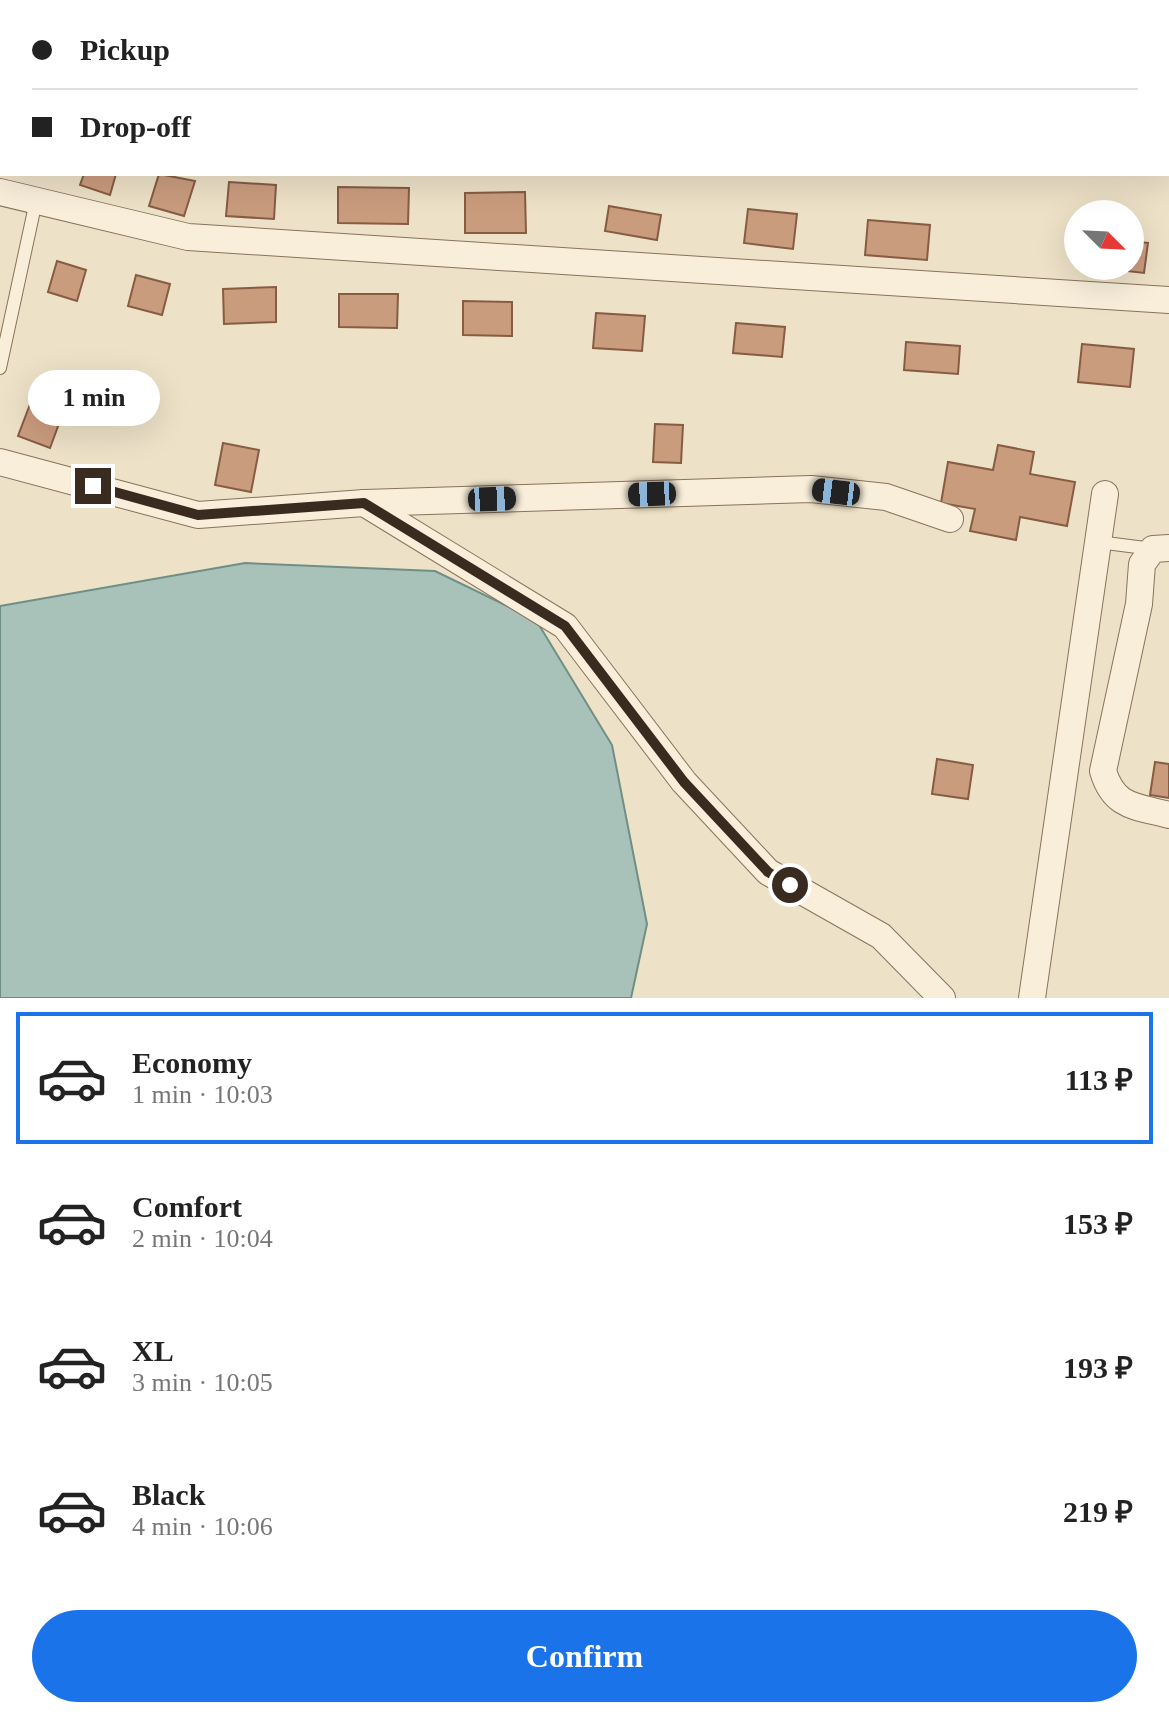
<!DOCTYPE html>
<meta charset="utf-8">
<style>
:root{--surface:#fff;--page:#f6f6f6;--text:#222;--muted:#767676;--line:#e0e0e0;--accent:#1a73e8}
body{margin:0;font-family:"Times New Roman",serif;background:var(--page);color:var(--text);height:100vh;display:flex;flex-direction:column;font-size:30px;white-space:nowrap}
*{box-sizing:border-box;margin:0}
p{font-size:26px;color:var(--muted)}
.icon{flex:none;width:44px;height:44px;fill:none;stroke:currentColor;stroke-width:2;stroke-linecap:round;stroke-linejoin:round}
.map{position:relative;height:998px;overflow:hidden}
.details{display:flex;flex-direction:column;background:var(--surface);flex:1}
.details>*{flex:none}
.banner{position:absolute;left:0px;top:0px;width:1170px;height:176px;box-shadow:0 8px 32px #0002;display:grid;align-content:center;height:176px;padding:0 32px;background:var(--surface)}
.needle{width:52px;rotate:114deg}
.fabs{position:absolute;left:1064px;top:200px;display:grid;gap:16px}
.fabs a{display:grid;place-items:center;width:80px;height:80px;border-radius:50%;background:var(--surface);box-shadow:0 8px 32px #0002;font-size:40px}
.end{position:absolute;width:36px;height:36px;margin:-18px;border:10px solid #392b20;background:#fff;box-shadow:0 0 0 4px #fff}
.from{border-radius:50%}
.bubble{position:absolute;height:56px;border-radius:28px;background:var(--surface);box-shadow:0 8px 32px #0002;font-size:26px;font-weight:600;line-height:56px;text-align:center}
.car{position:absolute;width:24px;height:48px;margin:-24px -12px;border-radius:10px;box-shadow:0 0 6px 2px #0007;background:linear-gradient(#222 24%,#8ab4d8 0 40%,#222 0 76%,#8ab4d8 0 86%,#222 0)}
.banner b{display:flex;align-items:center;gap:28px;height:76px;font-size:30px}
.banner b+b{border-top:2px solid var(--line)}
.banner i{width:20px;height:20px;background:var(--text)}
ul{padding:14px 0 0;list-style:none}
li{display:flex;align-items:center;gap:24px;height:132px;margin:0 16px 12px;padding:0 16px;border:4px solid transparent;border-radius:0px}
li div{flex:1}
li b{display:block;font-size:30px}
li em{font-style:normal;font-weight:600}
li.selected{border-color:var(--accent)}
li>.icon{width:72px;height:72px;stroke-width:1.5}
.primary-button{display:flex;gap:16px;margin-top:auto;padding:16px 32px}
.primary-button a{flex:1;height:92px;border-radius:48px;background:var(--accent);color:#fff;font-size:32px;font-weight:600;line-height:92px;text-align:center}
.map>svg:first-child{display:block}
</style>
<div class="map">
<svg width="1169" height="998" viewBox="0 0 1169 998">
<rect width="100%" height="100%" fill="#ede1c7"/>
<!-- water -->
<path fill="#a8c1b9" stroke="#6f8f86" stroke-width="2" d="M245,563L435,571L536,620L612,745L647,924L631,998H0V606Z"/>
<!-- building -->
<g fill="#ca9c7e" stroke="#865c43" stroke-width="2">
<path d="M84,174H116L110,195L80,185Z"/>
<path d="M159,174L195,181L184,216L149,206Z"/>
<path d="M229,182L276,185L274,219L226,216Z"/>
<path d="M338,187L409,188L408,224L338,223Z"/>
<path d="M525,192L526,233H465V193Z"/>
<path d="M609,206L661,215L657,240L605,231Z"/>
<path d="M748,209L797,214L793,249L744,243Z"/>
<path d="M868,220L930,225L927,260L865,255Z"/>
<path d="M1130,241L1148,243L1144,273L1092,267L1130,266Z"/>
<path d="M57,261L86,270L77,301L48,292Z"/>
<path d="M136,275L170,284L162,315L128,306Z"/>
<path d="M276,287V322L224,324L223,289Z"/>
<path d="M339,294H398L397,328L339,327Z"/>
<path d="M463,301L512,302V336L463,335Z"/>
<path d="M596,313L645,316L642,351L593,348Z"/>
<path d="M736,323L785,327L782,357L733,353Z"/>
<path d="M906,342L960,346L958,374L904,370Z"/>
<path d="M1082,344L1134,349L1130,387L1078,382Z"/>
<path d="M32,399L64,410L50,448L18,436Z"/>
<path d="M655,424L683,425L681,463L653,462Z"/>
<path d="M223,443L259,450L251,492L215,485Z"/>
<path d="M998,445L1034,452L1030,474L1075,482L1067,526L1020,517L1016,540L970,531L975,509L941,503L948,462L993,470Z"/>
<path d="M937,759L973,765L968,799L932,794Z"/>
<path d="M1155,762L1169,764V798L1150,795Z"/>
</g>
<g fill="none" stroke-linecap="round" stroke-linejoin="round">
<defs>
<g id="lane">
<path d="M0,368L36,201"/>
<path d="M1098,542L1153,549"/>
</g>
<g id="street">
<path d="M647,0L662,2"/>
<path d="M860,0L861,2"/>
<path d="M1074,2V0"/>
<path d="M1168,89H1169"/>
<path d="M0,192L188,237L1169,300"/>
<path d="M0,462L198,515L364,503L811,489L886,497L950,519"/>
<path d="M364,503L565,626L684,782L768,872L881,936L942,998"/>
<path d="M1169,548L1153,549L1142,564L1139,604L1103,771C1114,808 1136,806 1169,815"/>
<path d="M1032,998L1105,494"/>
</g>
</defs>
<!-- lane casing -->
<use href="#lane" stroke="#88735d" stroke-width="14"/>
<!-- street casing -->
<use href="#street" stroke="#88735d" stroke-width="28"/>
<!-- lane -->
<use href="#lane" stroke="#f8eeda" stroke-width="12"/>
<!-- street -->
<use href="#street" stroke="#f8eeda" stroke-width="26"/>
</g>
<g fill="none" stroke-linecap="round" stroke-linejoin="round">
<!-- route -->
<path stroke="#392b20" stroke-width="10" d="M93,486L198,515L364,503L565,626L684,782L768,872L790,885"/>
</g>
</svg>
<div class="fabs">
<a><svg class="needle" viewBox="-14 -14 28 28"><path d="M0-13l5 13h-10z" fill="#e53935"/><path d="M0 13l5-13h-10z" fill="#767676"/></svg></a>
</div>
<i class="end from" style="left:790px;top:885px"></i>
<i class="end" style="left:93px;top:486px"></i>
<div class="bubble" style="left:28px;top:370px;width:132px">1 min</div>
<i class="car" style="left:836px;top:492px;rotate:277deg"></i>
<i class="car" style="left:652px;top:494px;rotate:268deg"></i>
<i class="car" style="left:492px;top:499px;rotate:88deg"></i>
<div class="banner">
<b><i class="from"></i>Pickup</b>
<b><i></i>Drop-off</b>
</div>
</div>
<section class="details">
<ul>
<li class="selected"><svg class="icon" aria-label="car" viewBox="0 0 24 24"><path d="M5 17H2v-5l4-1 3-4h7l3 4 3 1v5h-3M9 17h6M6 11h13"/><circle cx="7" cy="17" r="2"/><circle cx="17" cy="17" r="2"/></svg><div><b>Economy</b><p>1 min · 10:03</p></div><em>113 ₽</em></li>
<li><svg class="icon" aria-label="car" viewBox="0 0 24 24"><path d="M5 17H2v-5l4-1 3-4h7l3 4 3 1v5h-3M9 17h6M6 11h13"/><circle cx="7" cy="17" r="2"/><circle cx="17" cy="17" r="2"/></svg><div><b>Comfort</b><p>2 min · 10:04</p></div><em>153 ₽</em></li>
<li><svg class="icon" aria-label="car" viewBox="0 0 24 24"><path d="M5 17H2v-5l4-1 3-4h7l3 4 3 1v5h-3M9 17h6M6 11h13"/><circle cx="7" cy="17" r="2"/><circle cx="17" cy="17" r="2"/></svg><div><b>XL</b><p>3 min · 10:05</p></div><em>193 ₽</em></li>
<li><svg class="icon" aria-label="car" viewBox="0 0 24 24"><path d="M5 17H2v-5l4-1 3-4h7l3 4 3 1v5h-3M9 17h6M6 11h13"/><circle cx="7" cy="17" r="2"/><circle cx="17" cy="17" r="2"/></svg><div><b>Black</b><p>4 min · 10:06</p></div><em>219 ₽</em></li>
</ul>
<div class="primary-button"><a>Confirm</a></div>
</section>
